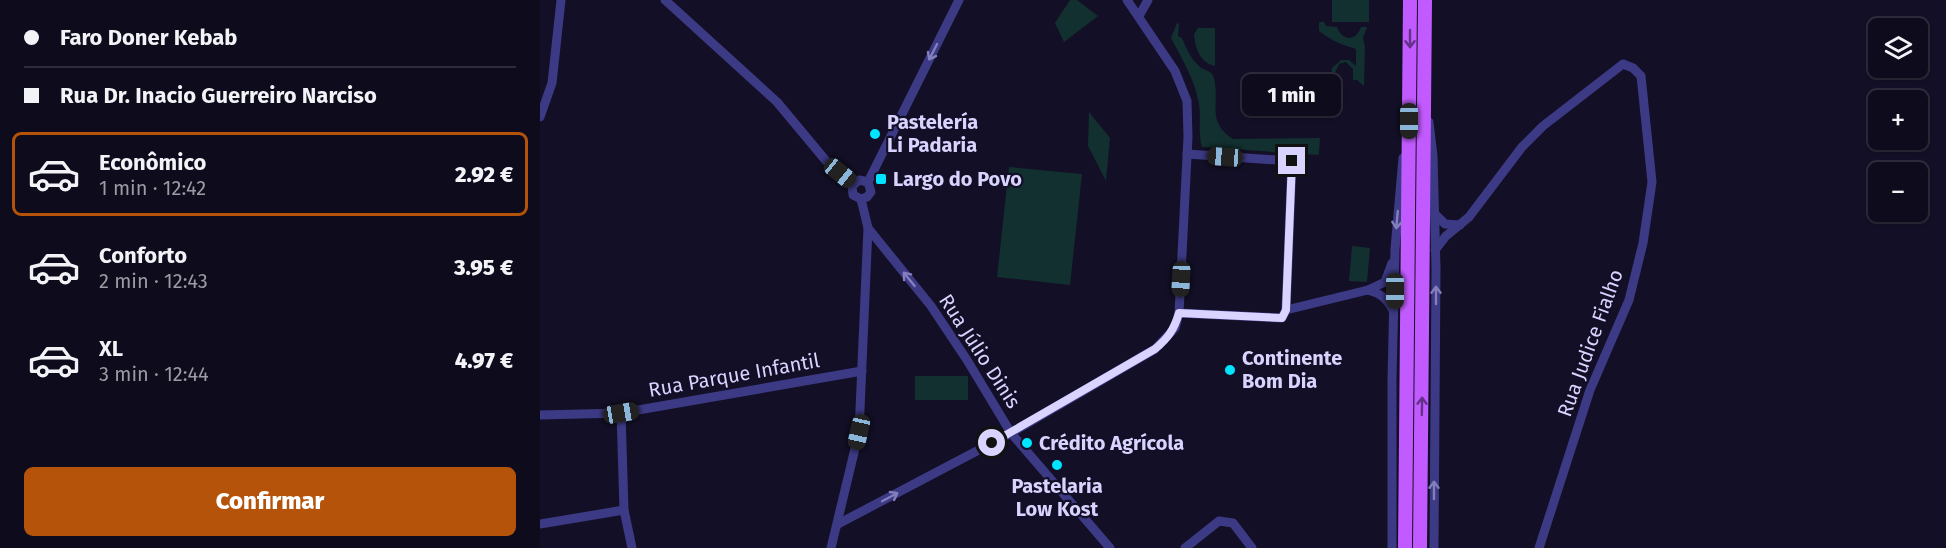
<!DOCTYPE html>
<html lang="pt">
<meta charset="utf-8">
<style>
:root{--surface:#0e0b1c;--page:#1c1929;--text:#f1f3f6;--muted:#9b9ba3;--line:#2e2b3b;--accent:#b45309}
body{margin:0;font-family:"Fira Sans",sans-serif;background:var(--page);color:var(--text);height:100vh;display:flex;flex-direction:column;font-size:22px;white-space:nowrap}
*{box-sizing:border-box;margin:0}
p{font-size:20px;color:var(--muted)}
.icon{flex:none;width:33px;height:33px;fill:none;stroke:currentColor;stroke-width:2;stroke-linecap:round;stroke-linejoin:round}
.map{position:relative;flex:1;overflow:hidden}
.drawer{display:flex;flex-direction:column;background:var(--surface);width:540px}
.drawer>*{flex:none}
.top-card{display:grid;align-content:center;height:132px;padding:0 24px;background:var(--surface)}
.buttons{position:absolute;left:1328px;top:18px;display:grid;gap:12px}
.buttons a{display:grid;place-items:center;width:60px;height:60px;border-radius:9px;background:var(--surface);box-shadow:0 2px 4px #0004,0 0 0 2px var(--line);font-size:30px}
.end{position:absolute;width:27px;height:27px;margin:-14px;border:8px solid #d9d4ff;background:#111;box-shadow:0 0 0 3px #111}
.from{border-radius:50%}
.bubble{position:absolute;height:42px;border-radius:9px;background:var(--surface);box-shadow:0 2px 4px #0004,0 0 0 2px var(--line);font-size:20px;font-weight:800;line-height:42px;text-align:center}
.car{position:absolute;width:18px;height:36px;margin:-18px -9px;border-radius:8px;box-shadow:0 0 4px 2px #0007;background:linear-gradient(#222 24%,#8ab4d8 0 40%,#222 0 76%,#8ab4d8 0 86%,#222 0)}
.top-card b{display:flex;align-items:center;gap:21px;height:57px;font-size:22px}
.top-card b+b{border-top:2px solid var(--line)}
.top-card i{width:15px;height:15px;background:var(--text)}
ul{padding:0;list-style:none}
li{display:flex;align-items:center;gap:18px;height:84px;margin:0 12px 9px;padding:0 12px;border:3px solid transparent;border-radius:9px}
li div{flex:1}
li b{display:block;font-size:22px}
li em{font-style:normal;font-weight:800}
li.selected{border-color:var(--accent)}
li>.icon{width:54px;height:54px;stroke-width:1.5}
.primary-button{display:flex;gap:12px;margin-top:auto;padding:12px 24px}
.primary-button a{flex:1;height:69px;border-radius:9px;background:var(--accent);color:#fff;font-size:24px;font-weight:800;line-height:69px;text-align:center}
main{display:flex;flex:1;min-height:0}
.map>svg:first-child{display:block}
</style>
<main>
<section class="drawer">
<div class="top-card">
<b><i class="from"></i>Faro Doner Kebab</b>
<b><i></i>Rua Dr. Inacio Guerreiro Narciso</b>
</div>
<ul>
<li class="selected"><svg class="icon" aria-label="car" viewBox="0 0 24 24"><path d="M5 17H2v-5l4-1 3-4h7l3 4 3 1v5h-3M9 17h6M6 11h13"/><circle cx="7" cy="17" r="2"/><circle cx="17" cy="17" r="2"/></svg><div><b>Econômico</b><p>1 min · 12:42</p></div><em>2.92 €</em></li>
<li><svg class="icon" aria-label="car" viewBox="0 0 24 24"><path d="M5 17H2v-5l4-1 3-4h7l3 4 3 1v5h-3M9 17h6M6 11h13"/><circle cx="7" cy="17" r="2"/><circle cx="17" cy="17" r="2"/></svg><div><b>Conforto</b><p>2 min · 12:43</p></div><em>3.95 €</em></li>
<li><svg class="icon" aria-label="car" viewBox="0 0 24 24"><path d="M5 17H2v-5l4-1 3-4h7l3 4 3 1v5h-3M9 17h6M6 11h13"/><circle cx="7" cy="17" r="2"/><circle cx="17" cy="17" r="2"/></svg><div><b>XL</b><p>3 min · 12:44</p></div><em>4.97 €</em></li>
</ul>
<div class="primary-button"><a>Confirmar</a></div>
</section>
<div class="map">
<svg width="1406" height="548" viewBox="0 0 1406 548">
<rect width="100%" height="100%" fill="#130f26"/>
<!-- green -->
<g fill="#12302f">
<path d="M530,0H537L558,16L524,42L515,23Z"/>
<rect x="792" y="0" width="37" height="22"/>
<path d="M779,22H784L786,26L797,27C802,41 816,42 821,27H827L823,38L825,47L824,86L817,80H813V69L806,62L799,64L795,73V80H791L792,68L801,60H809L816,66V49C800,44 794,42 779,31Z"/>
<path d="M637,23L639,24L638,36L642,38C646,48 651,59 660,67C665,71 672,70 674,78C680,104 666,121 693,139L780,138L779,153L778,155L662,147C658,135 661,118 659,104C655,80 642,59 631,38Z"/>
<path d="M658,28H675V66C660,63 655,48 654,34Z"/>
<path d="M549,112L570,138L566,181L548,146Z"/>
<path d="M469,167L542,174L530,285L457,277Z"/>
<path d="M812,246L830,248L827,282L809,281Z"/>
<rect x="375" y="376" width="53" height="24"/>
</g>
<g fill="none" stroke-linecap="round" stroke-linejoin="round">
<!-- street -->
<g stroke="#3d3a85" stroke-width="9">
<path d="M125,0L237,102L287,162L313,183"/>
<path d="M599,16L608,0"/>
<path d="M0,117L12,83L21,0"/>
<path d="M889,122L893,156L896,268L894,548"/>
<path d="M647,154L752,161L746,310"/>
<path d="M328,182L419,0"/>
<path d="M321,199L313,195L312,186L319,180L328,182"/>
<path d="M321,199L327,197L331,192L328,182"/>
<path d="M894,213L905,224L920,225"/>
<path d="M328,228L391,306L427,360L471,433L570,548"/>
<path d="M895,250L906,236L929,217L982,147L1003,126L1083,64L1093,68L1101,76L1112,182L1103,243L1089,300L1050,390L999,548"/>
<path d="M828,290C842,294 846,298 853,310"/>
<path d="M639,313L742,318L746,310L828,290L845,282L852,263"/>
<path d="M81,413L84,510L92,548"/>
<path d="M0,415L81,413L322,371"/>
<path d="M0,524L84,510"/>
<path d="M298,524L471,433L615,349L635,328L639,313L648,137L647,101L635,71L587,0"/>
<path d="M291,548L319,432L328,228L321,199"/>
<path d="M645,548L679,521L693,523L712,548"/>
<path d="M852,548V380L855,249L863,158"/>
</g>
<!-- primary -->
<g stroke="#c25bff" stroke-width="14">
<path d="M865,548L870,0"/>
<path d="M880,548L885,0"/>
</g>
</g>
<!-- one-way arrows -->
<defs><path id="oneway-shaft" d="M-6 0H5M1.5-3L5.5 0L1.5 3" fill="none" stroke-width="1.6" stroke-linecap="round" stroke-linejoin="round" transform="scale(1.5)"/></defs>
<g stroke="#623188">
<use href="#oneway-shaft" transform="translate(870 39) rotate(90)"/>
<use href="#oneway-shaft" transform="translate(882 406) rotate(-89)"/>
</g>
<g stroke="#837fbc">
<use href="#oneway-shaft" transform="translate(393 52) rotate(117)"/>
<use href="#oneway-shaft" transform="translate(857 220) rotate(95)"/>
<use href="#oneway-shaft" transform="translate(369 279) rotate(-129)"/>
<use href="#oneway-shaft" transform="translate(896 295) rotate(-90)"/>
<use href="#oneway-shaft" transform="translate(894 490) rotate(-90)"/>
<use href="#oneway-shaft" transform="translate(350 497) rotate(-28)"/>
</g>
<g fill="none" stroke-linecap="round" stroke-linejoin="round">
<!-- route -->
<path stroke="#d9d4ff" stroke-width="8" d="M452,443L615,349C628,338 634,330 639,313L742,318L746,310L752,161"/>
</g>
<!-- markers -->
<g fill="#00e5ff" stroke="#130f26" stroke-width="2">
<circle cx="335" cy="134" r="6"/>
<rect x="335" y="173" width="12" height="12" rx="3"/>
<circle cx="690" cy="370" r="6"/>
<circle cx="487" cy="443" r="6"/>
<circle cx="517" cy="465" r="6"/>
</g>
<g text-anchor="middle" stroke-width="4.5" stroke-linejoin="round" paint-order="stroke">
<!-- poi labels -->
<g font-size="20" font-weight="bold" fill="#d9d4ff" stroke="#130f26" text-anchor="start">
<text x="347" y="129">Pastelería<tspan x="347" dy="23">Li Padaria</tspan></text>
<text x="353" y="186">Largo do Povo</text>
<text x="702" y="365">Continente<tspan x="702" dy="23">Bom Dia</tspan></text>
<text x="499" y="450">Crédito Agrícola</text>
<text x="517" y="493" text-anchor="middle">Pastelaria<tspan x="517" dy="23">Low Kost</tspan></text>
</g>
<!-- street labels -->
<g font-size="20" fill="#d9d4ff" stroke="#130f26">
<text transform="translate(1050 343) rotate(-70)" y="7">Rua Judice Fialho</text>
<text transform="translate(440 351) rotate(57)" y="7">Rua Júlio Dinis</text>
<text transform="translate(194 375) rotate(-10)" y="7">Rua Parque Infantil</text>
</g>
</g>
</svg>
<div class="buttons">
<a><svg class="icon" aria-label="layers" viewBox="0 0 24 24"><path d="M12 4l9 5-9 5-9-5zM3 14l9 5 9-5"/></svg></a>
<a>+</a>
<a>−</a>
</div>
<i class="end from" style="left:452px;top:443px"></i>
<i class="end" style="left:752px;top:161px"></i>
<div class="bubble" style="left:702px;top:74px;width:99px">1 min</div>
<i class="car" style="left:869px;top:121px;rotate:180deg"></i>
<i class="car" style="left:685px;top:157px;rotate:274deg"></i>
<i class="car" style="left:300px;top:173px;rotate:129deg"></i>
<i class="car" style="left:641px;top:279px;rotate:183deg"></i>
<i class="car" style="left:855px;top:291px;rotate:180deg"></i>
<i class="car" style="left:81px;top:413px;rotate:80deg"></i>
<i class="car" style="left:319px;top:432px;rotate:193deg"></i>
</div>
</main>
